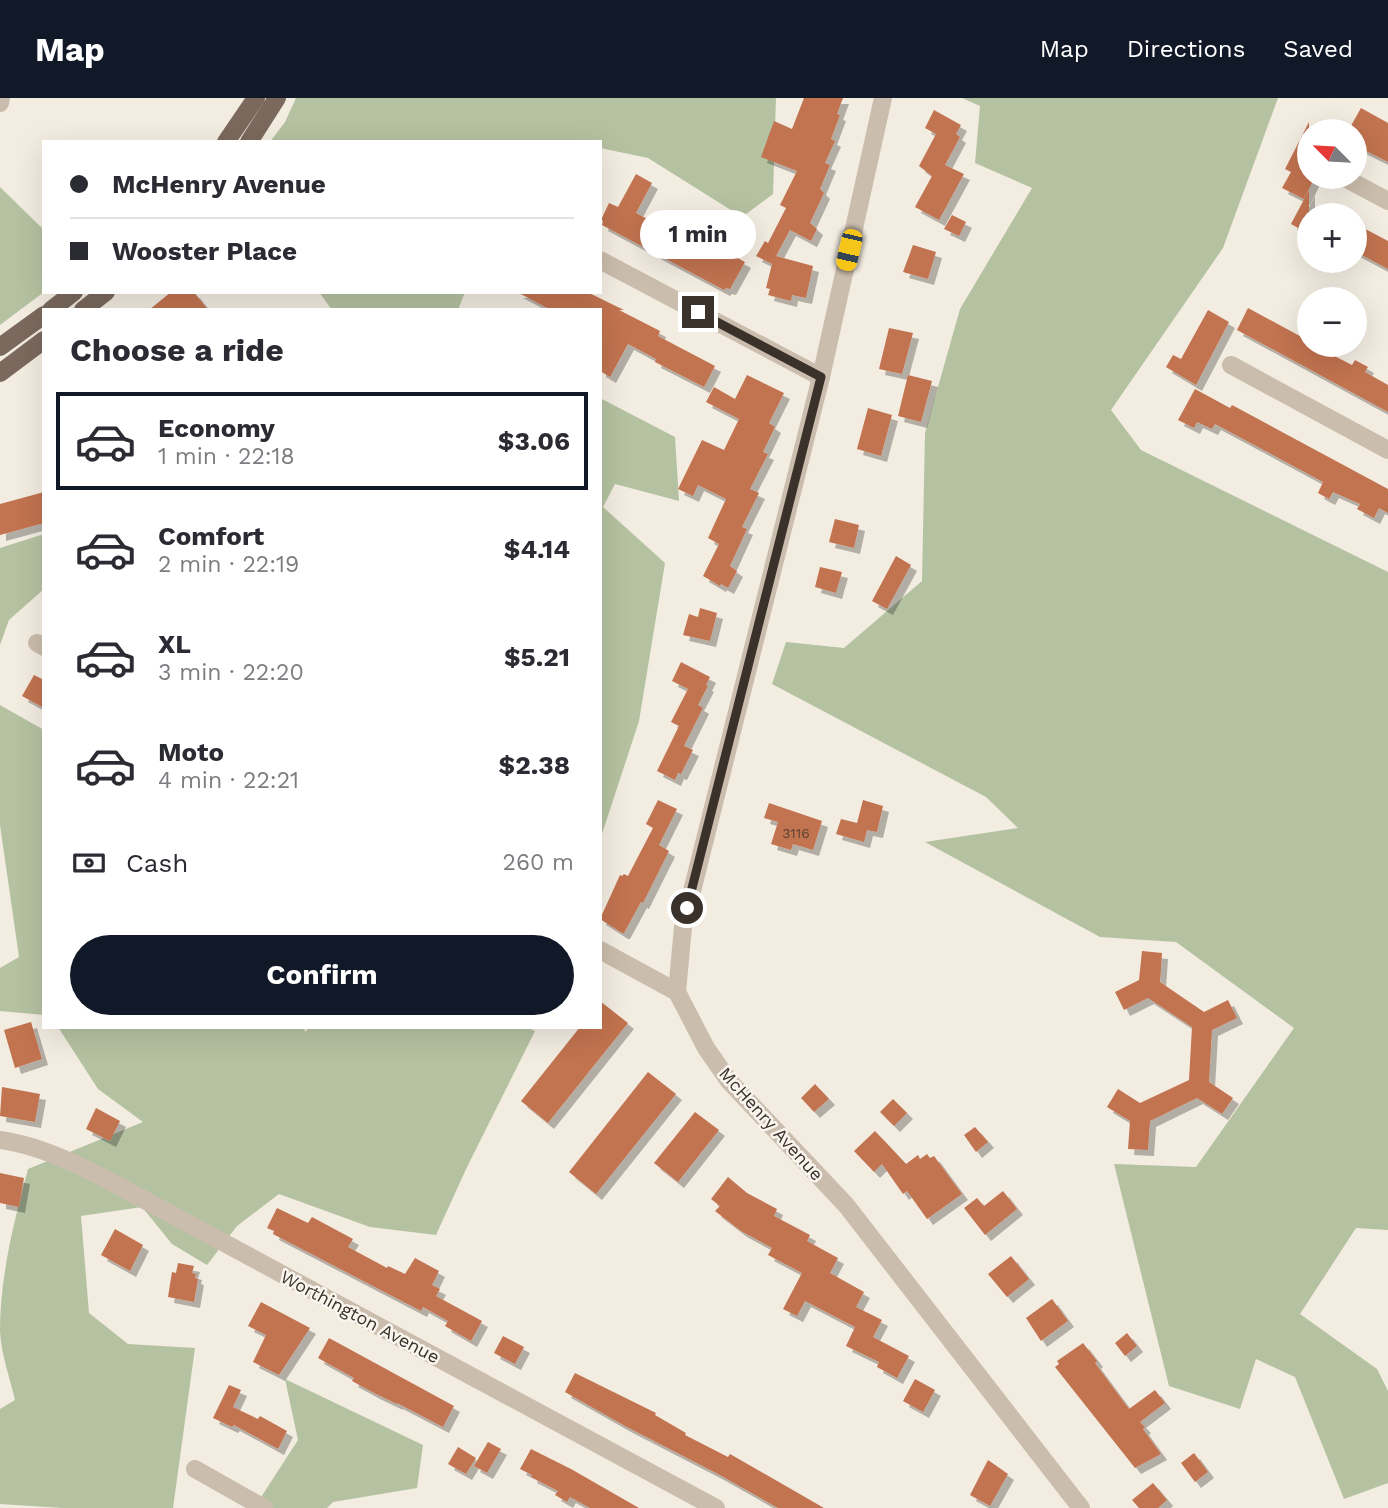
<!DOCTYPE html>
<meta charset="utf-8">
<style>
:root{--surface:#fff;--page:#f7f7f7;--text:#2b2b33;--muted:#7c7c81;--line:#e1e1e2;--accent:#111827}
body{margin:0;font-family:"Work Sans",sans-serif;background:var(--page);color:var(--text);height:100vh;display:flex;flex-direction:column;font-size:26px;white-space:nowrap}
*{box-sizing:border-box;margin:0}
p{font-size:23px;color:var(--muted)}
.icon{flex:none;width:38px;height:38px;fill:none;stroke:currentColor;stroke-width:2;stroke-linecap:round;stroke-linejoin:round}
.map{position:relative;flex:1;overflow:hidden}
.side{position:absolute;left:42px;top:210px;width:560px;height:721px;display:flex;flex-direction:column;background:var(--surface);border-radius:0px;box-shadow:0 7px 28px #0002}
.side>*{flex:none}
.guide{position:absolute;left:42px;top:42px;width:560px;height:154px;border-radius:0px;box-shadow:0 7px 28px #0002;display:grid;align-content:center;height:154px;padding:0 28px;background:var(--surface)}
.needle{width:46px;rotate:294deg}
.buttons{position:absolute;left:1297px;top:21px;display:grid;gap:14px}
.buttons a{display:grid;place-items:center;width:70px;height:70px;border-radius:50%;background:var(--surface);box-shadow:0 7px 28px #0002;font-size:35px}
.end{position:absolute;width:32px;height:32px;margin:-16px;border:9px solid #3a312b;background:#fff;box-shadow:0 0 0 4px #fff}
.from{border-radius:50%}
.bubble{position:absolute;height:49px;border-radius:24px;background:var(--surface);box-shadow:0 7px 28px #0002;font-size:23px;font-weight:700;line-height:49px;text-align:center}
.car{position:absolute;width:21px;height:42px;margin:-21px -10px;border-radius:9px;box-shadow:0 0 5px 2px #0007;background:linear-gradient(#f5c518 24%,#345 0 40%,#f5c518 0 76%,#345 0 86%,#f5c518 0)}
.guide b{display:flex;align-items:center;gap:24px;height:66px;font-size:26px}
.guide b+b{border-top:2px solid var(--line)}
.guide i{width:18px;height:18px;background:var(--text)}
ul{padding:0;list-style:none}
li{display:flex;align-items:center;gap:21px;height:98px;margin:0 14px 10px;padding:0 14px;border:4px solid transparent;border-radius:0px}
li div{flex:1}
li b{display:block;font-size:26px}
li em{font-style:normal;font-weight:700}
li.active{border-color:var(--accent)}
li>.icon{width:63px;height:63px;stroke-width:1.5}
h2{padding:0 28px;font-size:32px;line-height:84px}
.pay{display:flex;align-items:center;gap:18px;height:77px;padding:0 28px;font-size:26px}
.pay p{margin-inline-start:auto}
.cta{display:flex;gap:14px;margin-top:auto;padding:14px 28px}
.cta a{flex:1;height:80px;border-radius:42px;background:var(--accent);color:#fff;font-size:28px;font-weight:700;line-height:80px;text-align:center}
header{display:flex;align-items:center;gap:42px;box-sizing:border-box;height:98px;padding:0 35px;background:var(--accent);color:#fff}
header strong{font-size:33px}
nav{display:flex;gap:38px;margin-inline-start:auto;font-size:24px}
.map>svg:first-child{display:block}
</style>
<header>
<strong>Map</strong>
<nav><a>Map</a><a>Directions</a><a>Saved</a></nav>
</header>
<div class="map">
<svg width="1388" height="1410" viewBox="0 0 1388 1410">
<defs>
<filter id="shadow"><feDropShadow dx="6" dy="6" stdDeviation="0" flood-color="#0004"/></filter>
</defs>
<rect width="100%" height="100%" fill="#f3ece1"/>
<!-- green -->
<g fill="#b5c2a1">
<path d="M296,0H776L773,96L742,119L648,60L600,50V44H270L285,24Z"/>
<path d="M962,0H1278L1223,150L1111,312L1141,352L1388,474V1132L1356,1130L1300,1216L1377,1271L1388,1293V1385L1344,1401L1295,1279L1256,1261L1240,1311L1169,1288L1114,1066L1196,1069L1294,930L1176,844L1100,839L925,744L1018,730L986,699L772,586L786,544L844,550L922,483L925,335L960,211L1032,90L975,65L980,8Z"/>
<path d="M0,89L44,132V194L0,227Z"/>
<path d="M319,194H465L458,212H332Z"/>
<path d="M600,300L675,339L679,403L615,386L603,409L665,465L639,623L600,742Z"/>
<path d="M44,436V491L9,522L0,547V450Z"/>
<path d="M0,607L44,632V917L0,913V870L19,859L0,727Z"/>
<path d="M58,929H304L305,934L310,929H526L535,933L467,1069L436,1137L370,1129L279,1096L237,1128L207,1167L172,1146L142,1109L81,1118L89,1215L128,1246L195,1250L173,1410H62L0,1406V1311L15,1302C10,1280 1,1256 0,1233C0,1178 14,1124 28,1071L143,1024L98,991Z"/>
<path d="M285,1281L423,1347L417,1390L333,1404L327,1410H254L298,1342Z"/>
</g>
<!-- building -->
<g fill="#c27350" filter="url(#shadow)">
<path d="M804,0H843L837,16L840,17L831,41L835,43L825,65L830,67L820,91L824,95L810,125L817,131L811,143L790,132L776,158L813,168L806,200L792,197L791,203L768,197L770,191L766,190L772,166L756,158L765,143L768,145L786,110L780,107L797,73L761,59L774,23L792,31Z"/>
<path d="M1361,10L1388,25V64L1354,47V33H1348Z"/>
<path d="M934,12L961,27L956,36L960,39L945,67L964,76L939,122L915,109L932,78L919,68L936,36L925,30Z"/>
<path d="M1309,24V79H1315L1304,101L1282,90L1291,74L1285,71Z"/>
<path d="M636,76L652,85L636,115L723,161L727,154L745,164L730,191L726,190L724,192L602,127L603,123L601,122L609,105L618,109Z"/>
<path d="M1309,92V136L1291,126Z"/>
<path d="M952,117L966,124L959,138L944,131Z"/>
<path d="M1354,125L1388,143V171L1354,153Z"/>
<path d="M913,147L936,154L928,181L903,174Z"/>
<path d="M171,194H194L208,212H149Z"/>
<path d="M517,194H587L624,212H619L660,233L658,238L715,268L704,289L655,264L656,261L628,246L610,279L600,273V212H551Z"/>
<path d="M1248,210L1309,243V247H1313L1352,267L1355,262L1368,269L1365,274L1388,287V314L1237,232Z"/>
<path d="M1208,212L1229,224L1196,287L1166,269L1173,257L1181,261Z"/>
<path d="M889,230L913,235L902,276L879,271Z"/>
<path d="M747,277L784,295L769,325L775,329L763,354L768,356L750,391L759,395L742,429L747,431L730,468L737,473L728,490L721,486L720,488L703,478L719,446L708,440L726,401L698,387L693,398L678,391L702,342L724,352L739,321L706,304L714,289L735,301Z"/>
<path d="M908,277L932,283L921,324L898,318Z"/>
<path d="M1195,291L1230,310L1232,307L1388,391V415L1379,410L1374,420L1357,411L1360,406L1333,394L1329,401L1318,395L1323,384L1215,326L1212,331L1197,324L1194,330L1178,322Z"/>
<path d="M868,310L892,317L881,358L857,351Z"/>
<path d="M44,394V425L0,437V406Z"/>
<path d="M835,421L859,427L854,450L829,444Z"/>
<path d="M896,458L911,467L887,511L872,503Z"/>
<path d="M820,469L842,474L836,495L815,489Z"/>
<path d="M700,510L717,515L710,543L683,537L689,516L698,519Z"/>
<path d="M681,564L710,579L706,587L708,588L698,607L703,610L684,648L693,652L681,676L678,675L675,682L657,673L679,628L671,624L688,591L672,583Z"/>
<path d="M34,577L44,582V610L22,598Z"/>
<path d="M658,702L677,711L659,747L669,753L643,805L641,804L624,835H622L600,821L620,777L622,778L624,776L628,778L653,730L646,726Z"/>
<path d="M863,702L883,708L877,734L867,732L864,744L836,736L841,721L857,725Z"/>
<path d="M769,705L822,723L813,752L793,746L791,752L771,746L778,724L764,720Z"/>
<path d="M1142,853L1162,855L1160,884L1204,914L1228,902L1237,920L1212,932L1209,984L1233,1000L1222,1016L1197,1000L1150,1023L1148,1052L1128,1051L1130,1023L1107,1009L1118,991L1140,1005L1189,982L1192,929L1148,900L1124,912L1115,894L1139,882Z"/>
<path d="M600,903L628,925L548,1025L521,1003L580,929H600Z"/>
<path d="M31,924L42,961L15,970L4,932Z"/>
<path d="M648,974L676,996L596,1096L569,1074Z"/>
<path d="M815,986L829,1001L814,1014L801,1000Z"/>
<path d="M2,989L40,996L35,1024L0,1018Z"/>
<path d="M893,1001L907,1015L894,1028L880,1014Z"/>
<path d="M96,1010L120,1023L110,1043L86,1031Z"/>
<path d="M695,1014L719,1032L678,1084L654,1065Z"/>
<path d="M975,1029L988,1044L976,1054L964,1037Z"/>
<path d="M875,1033L906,1066L918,1057L920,1061L927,1056L930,1060L934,1058L962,1096L927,1121L907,1093L903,1096L882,1066L874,1074L854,1053Z"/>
<path d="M0,1075L24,1080L19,1109L0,1105Z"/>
<path d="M728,1079L747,1095L777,1111L774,1118L810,1137L807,1143L838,1160L830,1175L864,1194L856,1209L882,1222L873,1239L909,1258L897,1280L877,1269L879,1264L846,1248L855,1229L805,1203L797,1218L783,1211L802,1175L768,1157L772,1150L741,1133L715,1113L720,1108L711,1101Z"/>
<path d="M1003,1093L1017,1111L985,1137L964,1110L977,1100L984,1108Z"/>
<path d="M277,1110L308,1125L312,1119L353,1141L348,1149L387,1170L388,1168L405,1176L415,1160L439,1173L432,1187L440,1191L436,1198L482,1223L471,1243L445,1228L448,1223L423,1209L421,1213L273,1136L274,1133L267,1130Z"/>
<path d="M115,1131L143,1147L130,1173L101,1157Z"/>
<path d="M1011,1158L1029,1181L1007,1199L988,1176Z"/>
<path d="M178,1165L194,1168L192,1175L196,1176L195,1180L198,1181L194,1204L168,1199L172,1174L176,1175Z"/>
<path d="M1052,1201L1068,1223L1041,1243L1026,1220Z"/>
<path d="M261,1204L310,1230L279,1277L253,1264L266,1237L248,1228Z"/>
<path d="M1127,1235L1137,1248L1125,1258L1115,1245Z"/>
<path d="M503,1238L524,1249L515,1266L494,1255Z"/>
<path d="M329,1240L454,1308L443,1329L397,1305V1306L374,1295L352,1283L354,1280L318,1260Z"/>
<path d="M1083,1245L1097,1263L1095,1265L1129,1311L1155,1292L1165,1305L1140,1324L1145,1329L1143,1331L1161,1356L1135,1370L1055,1269L1059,1266L1057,1263Z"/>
<path d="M575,1275L656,1315L655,1317L686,1335L685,1337L728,1359L730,1356L824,1410H778L718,1376L625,1328L565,1294Z"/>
<path d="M915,1281L935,1292L923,1314L903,1303Z"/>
<path d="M229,1287L241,1292L233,1309L258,1321L260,1318L287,1333L278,1351L234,1327L232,1329L213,1320Z"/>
<path d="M488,1344L501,1351L487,1375L474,1368Z"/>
<path d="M458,1349L476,1360L466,1376L448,1366Z"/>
<path d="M531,1351L571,1371L639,1410H590L570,1399L567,1404L555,1397L558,1393L531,1379L532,1377L520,1371Z"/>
<path d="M1194,1355L1208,1374L1195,1384L1181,1365Z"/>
<path d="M988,1362L1008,1376L990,1408L970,1397Z"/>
<path d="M1153,1385L1167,1402L1158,1410H1139L1132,1402Z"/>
</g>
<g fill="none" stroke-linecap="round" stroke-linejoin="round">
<!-- street -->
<g stroke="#cbbdad" stroke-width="18">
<path d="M883,0L821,279L683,829L677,894L706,950L729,983L846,1107L1081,1410"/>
<path d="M0,5L1,0"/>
<path d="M1343,79L1388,103"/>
<path d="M600,162L821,279"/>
<path d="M1231,267L1388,352"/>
<path d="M37,545L44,549"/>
<path d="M600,852L677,894"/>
<path d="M0,1042C36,1047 68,1062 100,1078L716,1410"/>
<path d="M195,1371L264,1410"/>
</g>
<!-- primary -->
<g stroke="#7b695d" stroke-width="18">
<path d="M226,44L256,0"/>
<path d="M249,44L277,0"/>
<path d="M51,212L74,194"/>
<path d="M83,212L106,194"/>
<path d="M0,249L44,217"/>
<path d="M0,275L44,242"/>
</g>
</g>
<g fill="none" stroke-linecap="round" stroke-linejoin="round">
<!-- route -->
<path stroke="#3a312b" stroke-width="9" d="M687,810L821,279L698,214"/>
</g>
<g text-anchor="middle" stroke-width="5" stroke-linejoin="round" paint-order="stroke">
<!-- number labels -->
<g font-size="14" fill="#5c4234">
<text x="796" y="740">3116</text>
</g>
<!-- street labels -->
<g font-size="18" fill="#3a312b" stroke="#faf5ee">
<text transform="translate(771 1026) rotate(48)" y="6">McHenry Avenue</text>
<text transform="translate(360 1219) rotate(28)" y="6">Worthington Avenue</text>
</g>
</g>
</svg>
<div class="buttons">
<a><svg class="needle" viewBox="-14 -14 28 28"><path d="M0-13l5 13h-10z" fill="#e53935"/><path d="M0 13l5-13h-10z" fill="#7c7c81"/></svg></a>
<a>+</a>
<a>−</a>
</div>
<i class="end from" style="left:687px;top:810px"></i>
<i class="end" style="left:698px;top:214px"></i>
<div class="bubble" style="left:640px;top:112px;width:116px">1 min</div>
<i class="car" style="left:849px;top:152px;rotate:193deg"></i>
<div class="guide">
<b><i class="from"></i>McHenry Avenue</b>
<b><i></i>Wooster Place</b>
</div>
<section class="side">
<h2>Choose a ride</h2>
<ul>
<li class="active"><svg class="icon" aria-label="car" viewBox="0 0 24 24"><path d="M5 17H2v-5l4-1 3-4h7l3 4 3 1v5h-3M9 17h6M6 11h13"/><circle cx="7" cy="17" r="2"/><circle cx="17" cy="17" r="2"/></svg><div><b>Economy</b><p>1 min · 22:18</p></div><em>$3.06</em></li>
<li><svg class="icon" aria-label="car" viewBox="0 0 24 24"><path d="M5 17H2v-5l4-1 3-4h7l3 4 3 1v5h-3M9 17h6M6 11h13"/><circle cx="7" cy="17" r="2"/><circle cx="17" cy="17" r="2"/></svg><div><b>Comfort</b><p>2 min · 22:19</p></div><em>$4.14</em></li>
<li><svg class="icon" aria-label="car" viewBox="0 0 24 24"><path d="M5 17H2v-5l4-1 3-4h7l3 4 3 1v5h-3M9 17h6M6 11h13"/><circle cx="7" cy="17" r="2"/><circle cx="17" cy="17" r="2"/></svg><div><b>XL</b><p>3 min · 22:20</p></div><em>$5.21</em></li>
<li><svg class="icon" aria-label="car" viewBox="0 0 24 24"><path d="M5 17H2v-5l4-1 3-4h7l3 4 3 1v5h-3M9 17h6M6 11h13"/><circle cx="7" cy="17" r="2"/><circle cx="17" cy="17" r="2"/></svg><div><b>Moto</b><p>4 min · 22:21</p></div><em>$2.38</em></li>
</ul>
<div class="pay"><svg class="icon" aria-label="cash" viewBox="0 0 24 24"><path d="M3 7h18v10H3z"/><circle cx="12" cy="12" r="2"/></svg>Cash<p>260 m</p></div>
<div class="cta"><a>Confirm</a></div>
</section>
</div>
